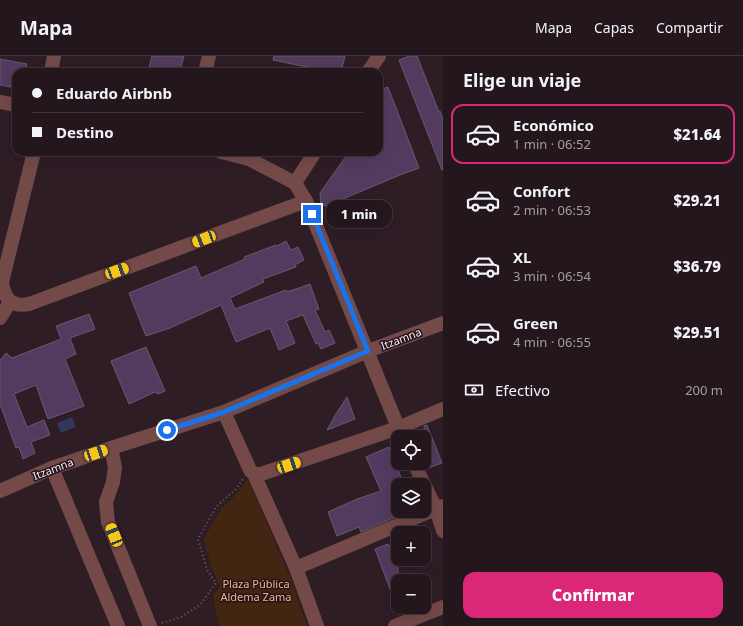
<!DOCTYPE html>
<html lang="es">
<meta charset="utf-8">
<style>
:root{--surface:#23161c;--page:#2f2329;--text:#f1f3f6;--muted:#a39fa3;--line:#40353b;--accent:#db2777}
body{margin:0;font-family:"Noto Sans",sans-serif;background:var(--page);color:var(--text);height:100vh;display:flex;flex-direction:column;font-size:15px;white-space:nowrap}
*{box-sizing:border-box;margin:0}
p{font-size:13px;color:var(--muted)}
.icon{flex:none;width:22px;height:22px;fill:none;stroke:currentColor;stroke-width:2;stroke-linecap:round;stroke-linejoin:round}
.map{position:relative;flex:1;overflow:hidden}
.panel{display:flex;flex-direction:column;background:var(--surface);width:300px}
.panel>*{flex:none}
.hud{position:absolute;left:12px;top:12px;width:371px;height:88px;border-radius:12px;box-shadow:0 4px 16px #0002,0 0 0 1px var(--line);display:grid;align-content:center;height:88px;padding:0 20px;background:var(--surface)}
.controls{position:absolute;left:391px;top:374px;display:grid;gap:8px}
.controls a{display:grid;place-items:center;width:40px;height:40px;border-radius:8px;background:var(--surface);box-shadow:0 4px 16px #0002,0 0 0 1px var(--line);font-size:20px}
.end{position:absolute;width:18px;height:18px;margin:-9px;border:5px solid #1a73e8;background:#fff;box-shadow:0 0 0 2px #fff}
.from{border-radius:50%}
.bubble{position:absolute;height:28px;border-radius:12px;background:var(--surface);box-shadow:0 4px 16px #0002,0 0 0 1px var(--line);font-size:13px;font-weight:800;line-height:28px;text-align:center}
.car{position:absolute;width:12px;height:24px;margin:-12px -6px;border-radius:5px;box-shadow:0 0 3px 1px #0007;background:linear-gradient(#f5c518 24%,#345 0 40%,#f5c518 0 76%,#345 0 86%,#f5c518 0)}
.hud b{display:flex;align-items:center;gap:14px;height:38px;font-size:15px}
.hud b+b{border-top:1px solid var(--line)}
.hud i{width:10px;height:10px;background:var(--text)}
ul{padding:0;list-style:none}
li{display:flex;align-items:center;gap:12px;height:60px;margin:0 8px 6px;padding:0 12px;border:2px solid transparent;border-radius:12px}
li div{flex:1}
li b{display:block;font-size:15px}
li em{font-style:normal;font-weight:800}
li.current{border-color:var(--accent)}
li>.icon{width:36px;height:36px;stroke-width:1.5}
h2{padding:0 20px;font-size:18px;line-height:48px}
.pay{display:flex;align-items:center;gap:10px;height:44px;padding:0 20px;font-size:15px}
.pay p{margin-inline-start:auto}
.action{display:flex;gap:8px;margin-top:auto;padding:8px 20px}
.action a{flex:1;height:46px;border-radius:12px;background:var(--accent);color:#fff;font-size:16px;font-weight:800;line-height:46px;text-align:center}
header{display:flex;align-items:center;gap:24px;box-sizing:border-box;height:56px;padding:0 20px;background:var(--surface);border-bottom:1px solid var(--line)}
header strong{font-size:19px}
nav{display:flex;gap:22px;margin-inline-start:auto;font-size:14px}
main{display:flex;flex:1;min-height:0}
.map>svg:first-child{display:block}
</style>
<header>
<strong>Mapa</strong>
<nav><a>Mapa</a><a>Capas</a><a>Compartir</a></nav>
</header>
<main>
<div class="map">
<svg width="443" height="570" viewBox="0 0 443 570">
<rect width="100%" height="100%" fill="#2f1d26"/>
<!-- green -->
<path fill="#432611" d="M248,423L290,521L307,570H220L218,565L213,539L220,530L211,510L204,482L222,452L234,441Z"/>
<!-- water -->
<path fill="#32355c" d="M72,361L76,371L61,377L57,367Z"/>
<!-- building -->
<g fill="#533b60" stroke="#655a6c">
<path d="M152,0H184L180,16H148Z"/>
<path d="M274,0H345L341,16H331L273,4Z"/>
<path d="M409,0H417L439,56L440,55L443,63V114H442L399,4Z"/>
<path d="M0,3L27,8L25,16H16V32L0,29Z"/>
<path d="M388,31L419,112L400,119L326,150L321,148L320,137L349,96H379V34Z"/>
<path d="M286,185L291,194L298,191L304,204L295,209L296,211L263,223L264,226L230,242L235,253L286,234L287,236L310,228L319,253L315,254L325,276L329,274L335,287L321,293L318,287L316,288L303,259L286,265L295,287L279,294L270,272L236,286L221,249L170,272L146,280L129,237L196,210L201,222L245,203L244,201L276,189L277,190Z"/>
<path d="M89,258L95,273L70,282L76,298L65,303L84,350L48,363L36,329L14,338L27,371L44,364L50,379L31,386L35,397L23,403L19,391L16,392L0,348V304L6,297L12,302L61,283L56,270Z"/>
<path d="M146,291L165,335L158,338L155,336L129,348L111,305Z"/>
<path d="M347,341L355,363L327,374L336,358Z"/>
<path d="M427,369L442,407L426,413L424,408V370Z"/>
<path d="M389,391L404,429H398V455H409L361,476L359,471L337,480L328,456L357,443L381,435L366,401Z"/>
<path d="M398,485V515L402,525H398V552H397L375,493L388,488L389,490Z"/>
</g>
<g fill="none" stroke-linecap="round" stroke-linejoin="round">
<!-- path -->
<path stroke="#706068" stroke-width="2" stroke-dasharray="1 3" stroke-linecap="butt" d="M162,567L181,561L200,549L216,527L207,514L198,483L216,451L236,433L243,423"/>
<!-- minor -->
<g stroke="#744a49" stroke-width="14">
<path d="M51,16L54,0"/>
<path d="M205,16L209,0"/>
<path d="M368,16L379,0"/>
<path d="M0,46L16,49"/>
<path d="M34,96L2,226C5,244 11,251 29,248L306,145"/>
<path d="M221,96L249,103L295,127L306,145L402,381"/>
<path d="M295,127L315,96"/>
<path d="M0,262L10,246"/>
<path d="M224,356L250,414L254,418L296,512L317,570"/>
<path d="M111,392L115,411L113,426L106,446L108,466L150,570"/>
<path d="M414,407L436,453L443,475"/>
<path d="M52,412L118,570"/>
<path d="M254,418H261L398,372L443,353"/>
<path d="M0,435L52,412L111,392L224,356L368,295L443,267"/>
<path d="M296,512L443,450"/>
<path d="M395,570L443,551"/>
</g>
</g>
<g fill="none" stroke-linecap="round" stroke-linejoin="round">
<!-- route -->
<path stroke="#1a73e8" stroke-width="5" d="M167,374L224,356L368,295L312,158"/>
</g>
<g text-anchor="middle" stroke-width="3" stroke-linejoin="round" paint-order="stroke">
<!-- street labels -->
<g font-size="11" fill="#fbeef4" stroke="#25131c">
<text transform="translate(401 283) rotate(-21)" y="4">Itzamna</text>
<text transform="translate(53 413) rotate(-21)" y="4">Itzamna</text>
</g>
<!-- park labels -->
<g font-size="11" fill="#f6b486" stroke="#25131c">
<text x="256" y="532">Plaza Pública<tspan x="256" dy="13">Aldema Zama</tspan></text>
</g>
</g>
</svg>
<div class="controls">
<a><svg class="icon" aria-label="locate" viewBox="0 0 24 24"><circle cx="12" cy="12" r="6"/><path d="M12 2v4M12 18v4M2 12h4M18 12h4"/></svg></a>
<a><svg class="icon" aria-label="layers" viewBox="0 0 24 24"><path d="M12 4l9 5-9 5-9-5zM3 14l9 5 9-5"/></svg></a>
<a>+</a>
<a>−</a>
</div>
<i class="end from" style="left:167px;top:374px"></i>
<i class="end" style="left:312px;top:158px"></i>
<div class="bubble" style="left:326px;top:144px;width:66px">1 min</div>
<i class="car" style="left:204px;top:183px;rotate:249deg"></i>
<i class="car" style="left:117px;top:215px;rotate:70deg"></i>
<i class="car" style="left:96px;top:397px;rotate:71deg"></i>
<i class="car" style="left:289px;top:409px;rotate:71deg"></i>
<i class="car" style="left:114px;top:479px;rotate:338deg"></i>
<div class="hud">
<b><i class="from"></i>Eduardo Airbnb</b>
<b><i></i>Destino</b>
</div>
</div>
<section class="panel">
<h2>Elige un viaje</h2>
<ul>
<li class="current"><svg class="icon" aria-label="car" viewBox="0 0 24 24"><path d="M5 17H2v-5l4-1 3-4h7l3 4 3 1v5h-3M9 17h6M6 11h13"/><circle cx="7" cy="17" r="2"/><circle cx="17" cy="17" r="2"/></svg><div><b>Económico</b><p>1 min · 06:52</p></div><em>$21.64</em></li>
<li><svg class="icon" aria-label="car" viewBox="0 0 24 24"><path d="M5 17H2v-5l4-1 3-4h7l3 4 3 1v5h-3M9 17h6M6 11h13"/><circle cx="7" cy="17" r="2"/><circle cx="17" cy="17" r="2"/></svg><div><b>Confort</b><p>2 min · 06:53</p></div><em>$29.21</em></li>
<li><svg class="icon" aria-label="car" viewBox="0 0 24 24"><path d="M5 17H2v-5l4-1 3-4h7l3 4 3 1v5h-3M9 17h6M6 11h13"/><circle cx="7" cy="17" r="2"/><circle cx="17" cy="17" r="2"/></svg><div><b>XL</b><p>3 min · 06:54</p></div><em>$36.79</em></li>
<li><svg class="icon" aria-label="car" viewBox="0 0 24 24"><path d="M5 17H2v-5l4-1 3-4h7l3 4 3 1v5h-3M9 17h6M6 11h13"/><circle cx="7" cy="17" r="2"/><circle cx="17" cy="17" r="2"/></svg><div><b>Green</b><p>4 min · 06:55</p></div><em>$29.51</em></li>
</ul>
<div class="pay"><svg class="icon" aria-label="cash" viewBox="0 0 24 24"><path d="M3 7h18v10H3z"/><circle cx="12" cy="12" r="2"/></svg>Efectivo<p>200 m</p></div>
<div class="action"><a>Confirmar</a></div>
</section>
</main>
